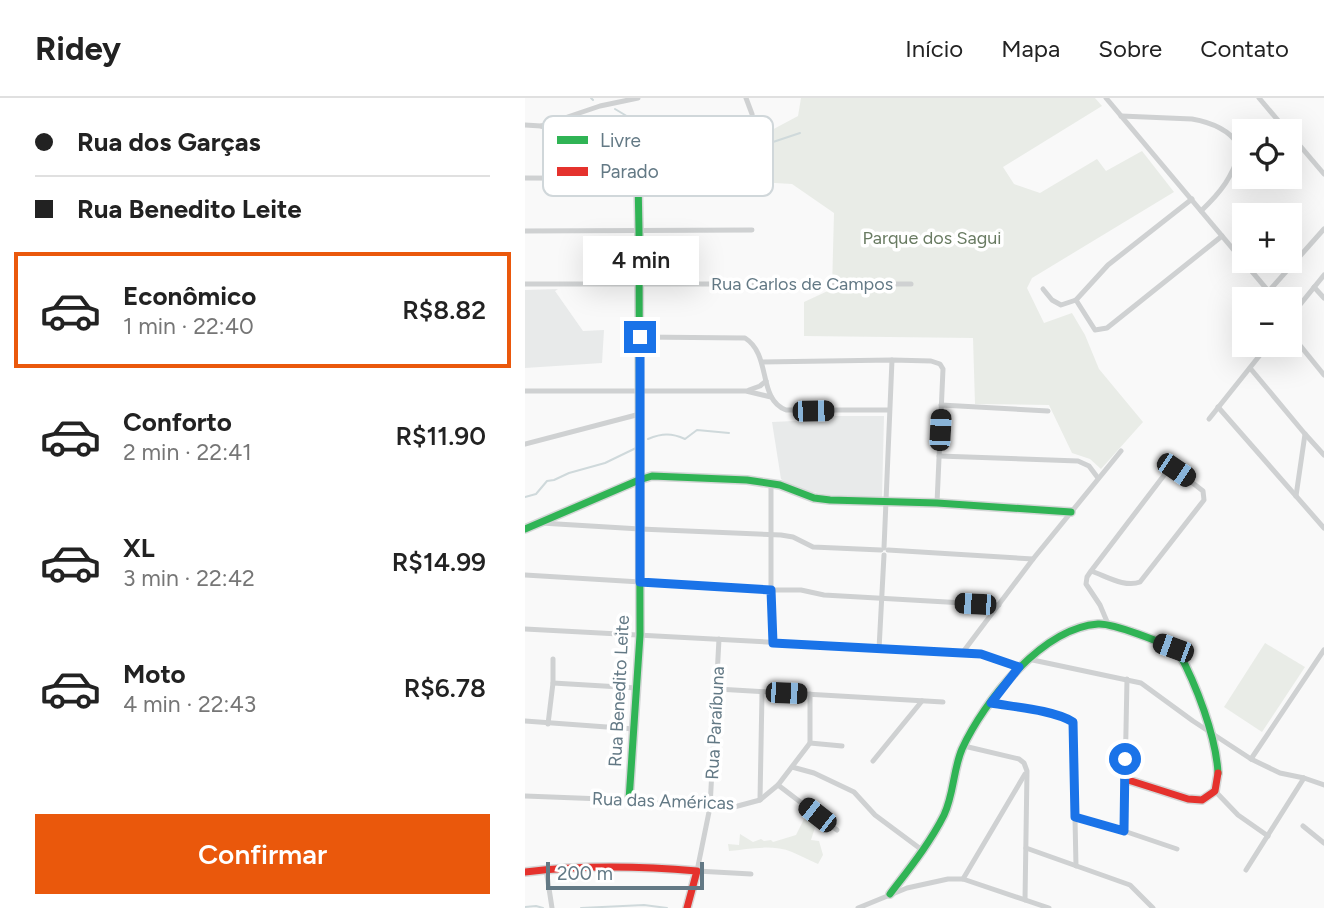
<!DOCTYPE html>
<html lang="pt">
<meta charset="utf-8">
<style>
:root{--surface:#fff;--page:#f2f2f2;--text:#222;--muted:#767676;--line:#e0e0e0;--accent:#ea580c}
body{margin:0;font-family:Figtree,sans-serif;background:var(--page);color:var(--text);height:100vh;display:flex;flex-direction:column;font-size:26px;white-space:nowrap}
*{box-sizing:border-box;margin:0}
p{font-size:23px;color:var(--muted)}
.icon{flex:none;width:38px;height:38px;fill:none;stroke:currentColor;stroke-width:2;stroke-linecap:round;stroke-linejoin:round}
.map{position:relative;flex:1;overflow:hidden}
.side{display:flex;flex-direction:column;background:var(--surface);width:525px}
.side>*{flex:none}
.guide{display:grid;align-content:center;height:154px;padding:0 35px;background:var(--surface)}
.fabs{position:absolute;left:707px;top:21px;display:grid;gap:14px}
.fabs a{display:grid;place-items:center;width:70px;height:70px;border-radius:0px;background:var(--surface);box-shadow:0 7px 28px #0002;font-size:35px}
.scale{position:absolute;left:21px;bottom:18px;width:158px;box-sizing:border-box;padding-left:7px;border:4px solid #637985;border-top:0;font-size:19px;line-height:24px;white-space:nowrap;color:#637985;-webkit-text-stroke:5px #fff;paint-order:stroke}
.end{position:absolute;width:32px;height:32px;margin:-16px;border:9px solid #1a73e8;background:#fff;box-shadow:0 0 0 4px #fff}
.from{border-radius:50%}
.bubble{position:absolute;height:49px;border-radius:0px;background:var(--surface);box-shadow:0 7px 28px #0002;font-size:23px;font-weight:600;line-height:49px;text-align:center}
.car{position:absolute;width:21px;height:42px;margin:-21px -10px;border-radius:9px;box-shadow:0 0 5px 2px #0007;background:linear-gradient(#222 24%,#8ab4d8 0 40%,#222 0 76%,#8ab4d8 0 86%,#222 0)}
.guide b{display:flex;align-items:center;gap:24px;height:66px;font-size:26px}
.guide b+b{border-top:2px solid var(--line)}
.guide i{width:18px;height:18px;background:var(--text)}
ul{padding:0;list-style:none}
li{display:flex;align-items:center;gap:21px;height:116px;margin:0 14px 10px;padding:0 21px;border:4px solid transparent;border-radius:0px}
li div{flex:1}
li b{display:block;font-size:26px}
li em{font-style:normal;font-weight:600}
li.current{border-color:var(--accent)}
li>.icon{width:63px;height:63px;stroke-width:1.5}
.cta{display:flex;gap:14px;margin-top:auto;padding:14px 35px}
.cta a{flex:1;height:80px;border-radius:0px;background:var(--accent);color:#fff;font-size:28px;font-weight:600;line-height:80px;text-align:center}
header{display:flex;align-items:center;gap:42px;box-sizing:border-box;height:98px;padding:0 35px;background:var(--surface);border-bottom:2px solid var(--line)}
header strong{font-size:33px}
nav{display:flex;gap:38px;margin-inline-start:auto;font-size:24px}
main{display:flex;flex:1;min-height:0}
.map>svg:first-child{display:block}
</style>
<header>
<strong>Ridey</strong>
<nav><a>Início</a><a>Mapa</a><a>Sobre</a><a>Contato</a></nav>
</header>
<main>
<section class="side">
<div class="guide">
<b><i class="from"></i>Rua dos Garças</b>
<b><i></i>Rua Benedito Leite</b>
</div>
<ul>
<li class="current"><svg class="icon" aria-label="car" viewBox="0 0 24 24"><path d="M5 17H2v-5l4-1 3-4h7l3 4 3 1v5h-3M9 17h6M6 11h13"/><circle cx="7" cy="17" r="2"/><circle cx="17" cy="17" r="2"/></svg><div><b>Econômico</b><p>1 min · 22:40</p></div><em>R$8.82</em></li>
<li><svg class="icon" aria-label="car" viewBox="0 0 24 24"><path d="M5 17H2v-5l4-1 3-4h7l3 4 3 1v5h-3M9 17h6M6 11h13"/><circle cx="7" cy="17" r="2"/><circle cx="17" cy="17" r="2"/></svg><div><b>Conforto</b><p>2 min · 22:41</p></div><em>R$11.90</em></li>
<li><svg class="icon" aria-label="car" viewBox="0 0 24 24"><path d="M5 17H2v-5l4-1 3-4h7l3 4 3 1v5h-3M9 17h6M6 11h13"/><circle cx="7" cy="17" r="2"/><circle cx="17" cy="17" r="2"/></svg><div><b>XL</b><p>3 min · 22:42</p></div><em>R$14.99</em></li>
<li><svg class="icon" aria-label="car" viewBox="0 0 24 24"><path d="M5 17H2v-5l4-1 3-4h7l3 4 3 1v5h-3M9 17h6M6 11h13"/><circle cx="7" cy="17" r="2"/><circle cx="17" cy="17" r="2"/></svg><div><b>Moto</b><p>4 min · 22:43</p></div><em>R$6.78</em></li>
</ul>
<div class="cta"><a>Confirmar</a></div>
</section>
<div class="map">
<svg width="799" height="810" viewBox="0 0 799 810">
<rect width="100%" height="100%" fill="#f9f9f9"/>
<!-- built -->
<g fill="#e8eaea">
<path d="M33,191L30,193L58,233L79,232L77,265L0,270V192Z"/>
<path d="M292,318H359L357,399L303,397L272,391L256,381L247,324L290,322Z"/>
</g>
<!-- green -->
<g fill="#e9ece7">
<path d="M276,0H570L577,8L478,69L489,86L515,95L572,61L581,73L617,53L649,94L507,180L502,190L519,225L547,215L560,237L574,271L618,324L576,371L565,361L547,355L524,307L450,306L448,240L279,238V204L307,191L309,115L267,86L235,84L228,42L273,18Z"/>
<path d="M740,545L780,569L737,634L699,609Z"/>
<path d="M280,719L292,723L286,742L294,743L298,757L293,766C284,762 276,758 267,754C247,746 224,751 204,753L203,746L214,747L215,736L228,744L236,741L239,743L246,742L248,744L271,737Z"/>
</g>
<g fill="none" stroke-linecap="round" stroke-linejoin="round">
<!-- stream -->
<g stroke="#cfd9db" stroke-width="2">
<path d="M66,0L68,2"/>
<path d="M90,11L120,29L155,36L245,45L275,35"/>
<path d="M123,341C137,335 147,335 160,341L172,332L204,335"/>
<path d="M0,399L11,396L22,383L29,382L44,375L80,365L111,350"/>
<path d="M0,809L11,808L18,810"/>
<path d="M56,810L119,807L142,810"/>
</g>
<defs>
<g id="fast">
<path d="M0,431L114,382L127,378L222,382L255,387L289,400L305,402L412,405L546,414"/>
<path d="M104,702L115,537L114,133L113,81L110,66"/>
<path d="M365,796C384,771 405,745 419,717C429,696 428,672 437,651C459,603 517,530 573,526C588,525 639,545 653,553C671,586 691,638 693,675"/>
</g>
<g id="jam">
<path d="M600,681L663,701L677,702L690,693L693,675"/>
<path d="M0,774C58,767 114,768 172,773L162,810"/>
</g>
</defs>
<!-- fast casing -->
<use href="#fast" stroke="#d5d7d7" stroke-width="10"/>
<!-- jam casing -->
<use href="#jam" stroke="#d5d7d7" stroke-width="10"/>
<!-- street -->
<g stroke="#cfd1d2" stroke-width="5">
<path d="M221,0L227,16"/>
<path d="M581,0L750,201"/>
<path d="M734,0L762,33"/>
<path d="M596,18L667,21C684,24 703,31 713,46C715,49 717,52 719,56"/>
<path d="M0,27L16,28L110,66L149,79"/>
<path d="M16,28L75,8L113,0"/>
<path d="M765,36L799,76"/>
<path d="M0,80L231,81"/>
<path d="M676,113C698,92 706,80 716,52"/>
<path d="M0,133L227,132"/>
<path d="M0,186H386"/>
<path d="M789,189L799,200"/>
<path d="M518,191L527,202L536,207L551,202"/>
<path d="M743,194L799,131"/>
<path d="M551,202L570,232L582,230L697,138"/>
<path d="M551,202L583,167L667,101"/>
<path d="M765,219L799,177"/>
<path d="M765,235L799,277"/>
<path d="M115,239L220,240C247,257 232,301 261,312H364"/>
<path d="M237,264L367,262L406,263L415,266L418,271L412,405"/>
<path d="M725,270L780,336L799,357"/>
<path d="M224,292L235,288L241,283"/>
<path d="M0,293H221L246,299"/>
<path d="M416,307L523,313"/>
<path d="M693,309L799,430"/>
<path d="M684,321L743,247"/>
<path d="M0,346L115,316"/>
<path d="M414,358L553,363L564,368L573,380"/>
<path d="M246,385V492L248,545"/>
<path d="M771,398L780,336"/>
<path d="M16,425L115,431L256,437L268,439L288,449L356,452"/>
<path d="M359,450L367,262"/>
<path d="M363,452L508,461"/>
<path d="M566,473C581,478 600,490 615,484L679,402L678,393L651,372H643L566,473L562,479L561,486L575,507L583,526"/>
<path d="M0,477L246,492H276L299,497L474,507"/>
<path d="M0,531L448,555L470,560L494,570"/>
<path d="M194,541L185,709L172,773L226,776"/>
<path d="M354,551L359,457"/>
<path d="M438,554L508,461L596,353"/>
<path d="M503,561L616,585L668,623L726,661L755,675L779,680L799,687"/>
<path d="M28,585L112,590"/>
<path d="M192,591L418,604"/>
<path d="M466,605C489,609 529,612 548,624L551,768"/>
<path d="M0,623L109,631"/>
<path d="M23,626L28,585V561"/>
<path d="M285,645L317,648"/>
<path d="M439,648L494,661L499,665L502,673L500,802"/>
<path d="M726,661L799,552"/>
<path d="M348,663L397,603"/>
<path d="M267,669L289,675L329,694L350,717L397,752"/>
<path d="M253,687L312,732"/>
<path d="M690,693L713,717L743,738"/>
<path d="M0,698L104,702L185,709H209L235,702L253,687L285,645V596"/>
<path d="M235,702L237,595"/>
<path d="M550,719L599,733L652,751"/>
<path d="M778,728L799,745"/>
<path d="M599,733L602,581"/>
<path d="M501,750L605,787L628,810"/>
<path d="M21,771L27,810"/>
<path d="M721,772L779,680"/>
<path d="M438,781L500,676"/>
<path d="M333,810L382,790L423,781H438L524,810"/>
</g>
<!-- fast -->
<use href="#fast" stroke="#30b455" stroke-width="7"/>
<!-- jam -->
<use href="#jam" stroke="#e5322d" stroke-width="7"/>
</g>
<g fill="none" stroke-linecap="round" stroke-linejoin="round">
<!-- route -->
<path stroke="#1a73e8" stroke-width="9" d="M115,239V484L246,492L248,545L456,556L494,569L466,605C489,609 529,612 548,624L550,719L599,733L600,661"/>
</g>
<g text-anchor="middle" stroke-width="7" stroke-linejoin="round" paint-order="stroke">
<!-- park labels -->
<g font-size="18" fill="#697b62" stroke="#fff">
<text x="407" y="146">Parque dos Sagui</text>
</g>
<!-- street labels -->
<g font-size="18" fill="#637985" stroke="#fff">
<text x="277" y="192">Rua Carlos de Campos</text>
<text transform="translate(94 593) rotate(-87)" y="6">Rua Benedito Leite</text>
<text transform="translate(190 625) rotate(-87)" y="6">Rua Paraíbuna</text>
<text transform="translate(138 703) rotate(2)" y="6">Rua das Américas</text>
</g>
</g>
<!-- legend -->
<rect x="18" y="18" width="230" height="80" rx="10" fill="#fff" stroke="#d0d7da" stroke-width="2"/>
<rect x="32" y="38" width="31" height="8" fill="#30b455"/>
<rect x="32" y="69" width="31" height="9" fill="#e5322d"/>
<g font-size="19" fill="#637985">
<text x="75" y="49">Livre</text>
<text x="75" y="80">Parado</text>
</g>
</svg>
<div class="fabs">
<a><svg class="icon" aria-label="locate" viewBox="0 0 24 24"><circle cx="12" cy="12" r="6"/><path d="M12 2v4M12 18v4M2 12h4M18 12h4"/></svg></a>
<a>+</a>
<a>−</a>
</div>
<div class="scale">200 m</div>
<i class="end from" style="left:600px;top:661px"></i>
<i class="end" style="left:115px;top:239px"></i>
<div class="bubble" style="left:58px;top:138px;width:116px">4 min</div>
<i class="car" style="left:288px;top:313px;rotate:89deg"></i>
<i class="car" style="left:415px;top:332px;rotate:3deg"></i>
<i class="car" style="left:651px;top:372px;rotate:124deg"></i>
<i class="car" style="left:450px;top:506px;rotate:273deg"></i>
<i class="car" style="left:648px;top:550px;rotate:290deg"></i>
<i class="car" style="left:261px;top:595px;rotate:92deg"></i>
<i class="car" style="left:292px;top:717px;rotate:308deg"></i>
</div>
</main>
